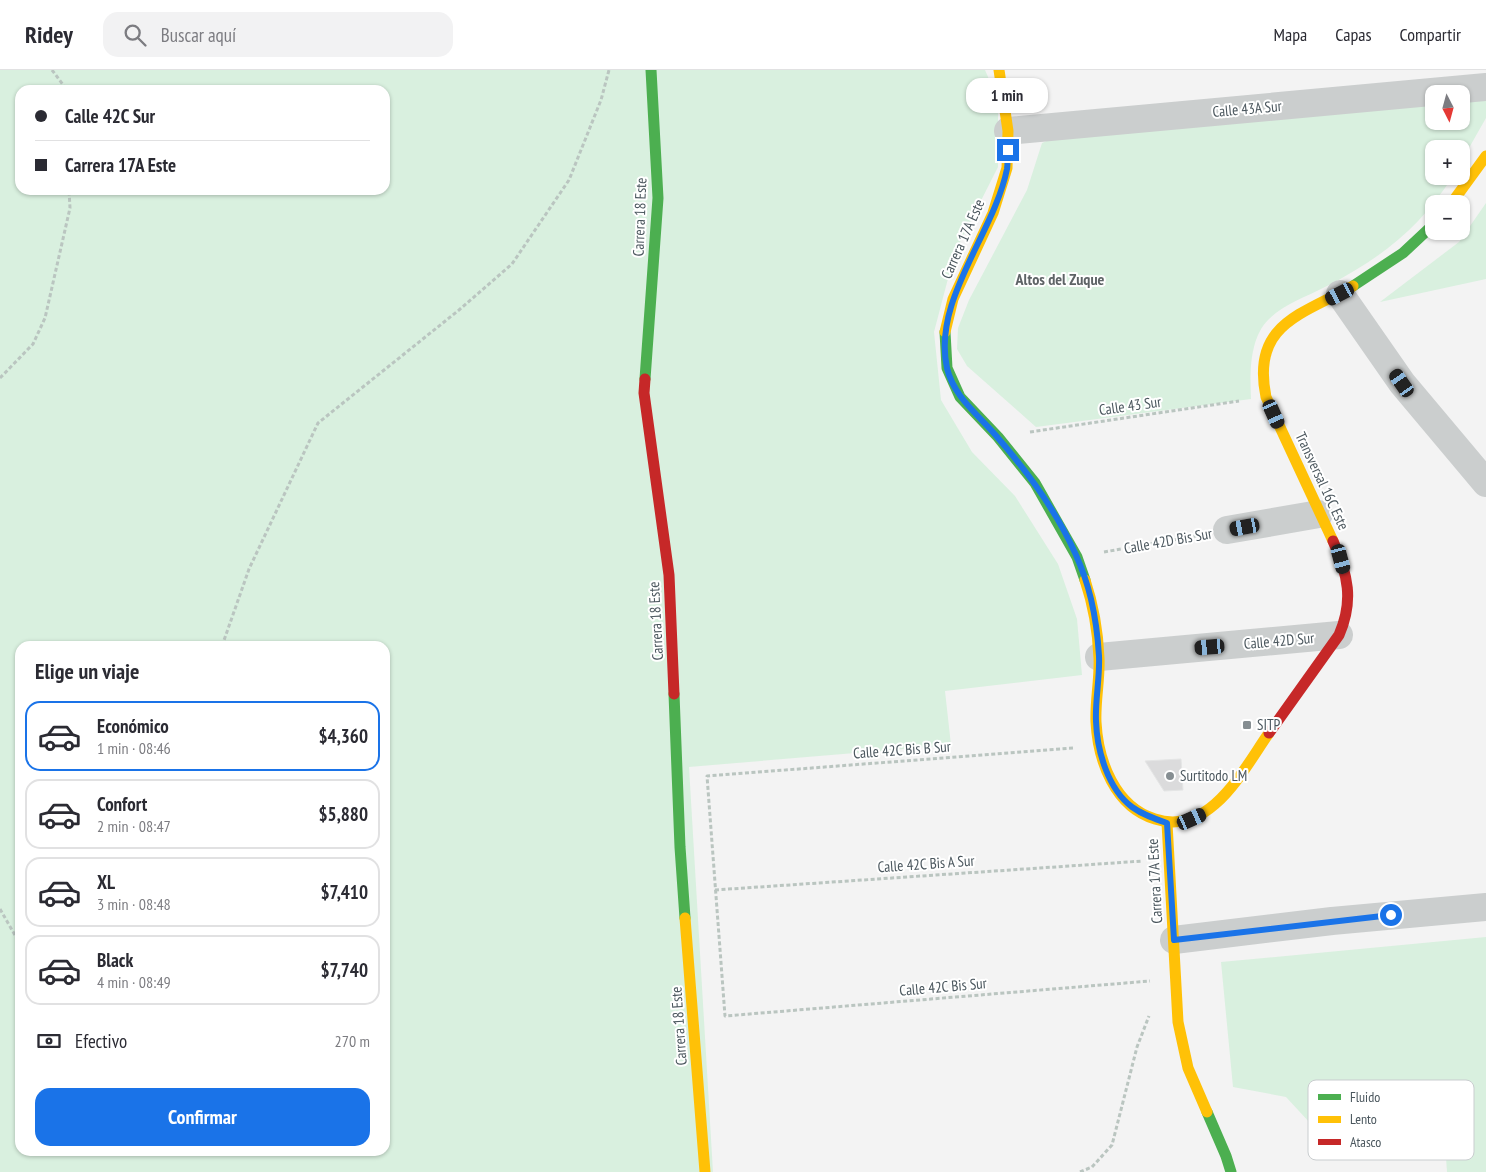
<!DOCTYPE html>
<html lang="es">
<meta charset="utf-8">
<style>
:root{--surface:#fff;--page:#f2f2f3;--text:#2b2b33;--muted:#7c7c81;--line:#e1e1e2;--accent:#1a73e8}
body{margin:0;font-family:"PT Sans Narrow",sans-serif;background:var(--page);color:var(--text);height:100vh;display:flex;flex-direction:column;font-size:19px;white-space:nowrap}
*{box-sizing:border-box;margin:0}
p{font-size:16px;color:var(--muted)}
.icon{flex:none;width:28px;height:28px;fill:none;stroke:currentColor;stroke-width:2;stroke-linecap:round;stroke-linejoin:round}
.map{position:relative;flex:1;overflow:hidden}
.sheet{position:absolute;left:15px;top:571px;width:375px;height:515px;display:flex;flex-direction:column;background:var(--surface);border-radius:15px;box-shadow:0 1px 4px #0004}
.sheet>*{flex:none}
.hud{position:absolute;left:15px;top:15px;width:375px;height:110px;border-radius:15px;box-shadow:0 1px 4px #0004;display:grid;align-content:center;height:110px;padding:0 20px;background:var(--surface)}
.needle{width:32px;rotate:174deg}
.tools{position:absolute;left:1425px;top:15px;display:grid;gap:10px}
.tools a{display:grid;place-items:center;width:45px;height:45px;border-radius:10px;background:var(--surface);box-shadow:0 1px 4px #0004;font-size:25px}
.end{position:absolute;width:22px;height:22px;margin:-11px;border:6px solid #1a73e8;background:#fff;box-shadow:0 0 0 2px #fff}
.from{border-radius:50%}
.bubble{position:absolute;height:35px;border-radius:15px;background:var(--surface);box-shadow:0 1px 4px #0004;font-size:16px;font-weight:800;line-height:35px;text-align:center}
.car{position:absolute;width:15px;height:30px;margin:-15px -8px;border-radius:6px;box-shadow:0 0 4px 1px #0007;background:linear-gradient(#222 24%,#8ab4d8 0 40%,#222 0 76%,#8ab4d8 0 86%,#222 0)}
.hud b{display:flex;align-items:center;gap:18px;height:48px;font-size:19px}
.hud b+b{border-top:1px solid var(--line)}
.hud i{width:12px;height:12px;background:var(--text)}
ul{padding:0;list-style:none}
li{display:flex;align-items:center;gap:15px;height:70px;margin:0 10px 8px;padding:0 10px;border:2px solid var(--line);border-radius:15px}
li div{flex:1}
li b{display:block;font-size:19px}
li em{font-style:normal;font-weight:800}
li.selected{border-color:var(--accent)}
li>.icon{width:45px;height:45px;stroke-width:1.5}
h2{padding:0 20px;font-size:22px;line-height:60px}
.pay{display:flex;align-items:center;gap:12px;height:55px;padding:0 20px;font-size:19px}
.pay p{margin-inline-start:auto}
.button{display:flex;gap:10px;margin-top:auto;padding:10px 20px}
.button a{flex:1;height:58px;border-radius:15px;background:var(--accent);color:#fff;font-size:20px;font-weight:800;line-height:58px;text-align:center}
header{display:flex;align-items:center;gap:30px;box-sizing:border-box;height:70px;padding:0 25px;background:var(--surface);border-bottom:1px solid var(--line)}
header strong{font-size:24px}
nav{display:flex;gap:28px;margin-inline-start:auto;font-size:18px}
.search{width:350px;height:45px;background:var(--page);display:flex;align-items:center;gap:12px;box-sizing:border-box;padding:0 18px;border-radius:15px;color:var(--muted);font-size:19px}
.map>svg:first-child{display:block}
</style>
<header>
<strong>Ridey</strong>
<div class="search"><svg class="icon" aria-label="search" viewBox="0 0 24 24"><circle cx="10" cy="10" r="6"/><path d="M15 15l6 6"/></svg>Buscar aquí</div>
<nav><a>Mapa</a><a>Capas</a><a>Compartir</a></nav>
</header>
<div class="map">
<svg width="1486" height="1102" viewBox="0 0 1486 1102">
<rect width="100%" height="100%" fill="#f3f3f3"/>
<!-- green -->
<g fill="#d9f0df" fill-rule="evenodd">
<path d="M0,0H985L998,30V97L955,182L934,262L941,330L972,382L1015,426L1058,494L1077,549L1082,605L945,621L951,675L689,697L713,1102H0ZM20,20H385V120H20ZM20,576H385V1081H20Z"/>
<path d="M1486,28V48L1461,92V79H1434V106H1453C1419,159 1380,189 1325,217C1306,227 1284,234 1269,249C1249,268 1250,304 1251,329L1036,357L967,296L957,279L958,258L969,230L1027,120L1042,73L1049,70L1434,32V51H1461V30Z"/>
<path d="M1486,133V209L1380,232L1459,172Z"/>
<path d="M1486,867V1102H1447L1444,1058L1323,1067L1286,1027L1233,1017L1221,892Z"/>
</g>
<!-- building -->
<path fill="#dbdbdc" stroke="#e4e5e5" d="M1181,689L1183,720L1164,721L1145,691Z"/>
<g fill="none" stroke-linecap="round" stroke-linejoin="round">
<!-- path -->
<g stroke="#bac5c0" stroke-width="3" stroke-dasharray="4 2.5" stroke-linecap="butt">
<path d="M52,0L67,20"/>
<path d="M0,308L33,274L45,248L70,138L69,120"/>
<path d="M1030,362L1239,331"/>
<path d="M1104,482L1201,465"/>
<path d="M222,576L249,499L318,353L459,240L512,194L569,110L601,30L609,0"/>
<path d="M1073,678L707,706L725,946L1150,911"/>
<path d="M715,820L1143,791"/>
<path d="M0,839L20,874"/>
<path d="M1080,1102L1092,1097L1112,1075L1137,977L1149,946"/>
</g>
<!-- street -->
<g stroke="#cbcece" stroke-width="28">
<path d="M1008,61L1486,17"/>
<path d="M1340,224L1402,313L1486,413"/>
<path d="M1227,460L1319,444"/>
<path d="M1099,587L1339,565"/>
<path d="M1174,870L1332,851L1486,837"/>
</g>
<!-- fast -->
<g stroke="#4caf50" stroke-width="11">
<path d="M1353,216L1403,183L1434,154"/>
<path d="M945,262L947,298L960,327L998,367L1035,413L1077,487L1085,510"/>
<path d="M645,309L658,128L651,0"/>
<path d="M674,624L680,777L685,848"/>
<path d="M1207,1042L1226,1086L1231,1102"/>
</g>
<!-- slow -->
<g stroke="#ffc107" stroke-width="11">
<path d="M1451,134L1486,86"/>
<path d="M945,262L953,229L993,143L1007,98L1008,61L999,0"/>
<path d="M1333,471L1266,327C1251,254 1301,245 1353,216"/>
<path d="M1085,510C1093,534 1098,562 1099,588C1100,609 1095,631 1096,652C1098,691 1115,737 1155,749C1210,767 1243,700 1269,663"/>
<path d="M1167,753L1178,952L1188,998L1207,1042"/>
<path d="M685,848L705,1102"/>
</g>
<!-- jam -->
<g stroke="#c62828" stroke-width="11">
<path d="M645,309L644,323L669,505L674,624"/>
<path d="M1269,663L1339,565C1354,531 1348,504 1333,471"/>
</g>
</g>
<g fill="none" stroke-linecap="round" stroke-linejoin="round">
<!-- route -->
<path stroke="#1a73e8" stroke-width="6" d="M1008,80C1007,86 1008,93 1007,99C994,164 932,230 947,298C954,328 980,346 998,368C1038,414 1077,470 1091,529C1095,546 1098,569 1099,586C1100,608 1095,630 1096,651C1097,681 1108,719 1132,737C1143,745 1155,749 1167,753L1174,870L1391,845"/>
</g>
<!-- markers -->
<g fill="#868e92" stroke="#fff" stroke-width="2">
<rect x="1242" y="650" width="10" height="10" rx="2.5"/>
<circle cx="1170" cy="706" r="5"/>
</g>
<g text-anchor="middle" stroke-width="4" stroke-linejoin="round" paint-order="stroke">
<!-- street labels -->
<g font-size="15" fill="#4b575e" stroke="#fff">
<text transform="translate(1247 39) rotate(-5)" y="5">Calle 43A Sur</text>
<text transform="translate(640 147) rotate(-88)" y="5">Carrera 18 Este</text>
<text transform="translate(963 169) rotate(-66)" y="5">Carrera 17A Este</text>
<text transform="translate(1130 336) rotate(-8)" y="5">Calle 43 Sur</text>
<text transform="translate(1322 411) rotate(65)" y="5">Transversal 16C Este</text>
<text transform="translate(1168 471) rotate(-10)" y="5">Calle 42D Bis Sur</text>
<text transform="translate(656 551) rotate(-93)" y="5">Carrera 18 Este</text>
<text transform="translate(1279 571) rotate(-5)" y="5">Calle 42D Sur</text>
<text transform="translate(902 680) rotate(-4)" y="5">Calle 42C Bis B Sur</text>
<text transform="translate(926 794) rotate(-4)" y="5">Calle 42C Bis A Sur</text>
<text transform="translate(1155 811) rotate(-93)" y="5">Carrera 17A Este</text>
<text transform="translate(943 917) rotate(-5)" y="5">Calle 42C Bis Sur</text>
<text transform="translate(679 956) rotate(-94)" y="5">Carrera 18 Este</text>
</g>
<!-- poi labels -->
<g font-size="15" fill="#4b575e" stroke="#fff" text-anchor="start">
<text x="1257" y="660">SITP</text>
<text x="1180" y="711">Surtitodo LM</text>
</g>
<!-- neighbourhood labels -->
<g font-size="16" font-weight="bold" fill="#5e6366" stroke="#fff">
<text x="1060" y="215">Altos del Zuque</text>
</g>
</g>
<!-- legend -->
<rect x="1308" y="1010" width="166" height="80" rx="8" fill="#fff" stroke="#c9cdcf" stroke-width="1"/>
<rect x="1318" y="1024" width="23" height="6" fill="#4caf50"/>
<rect x="1318" y="1046" width="23" height="7" fill="#ffc107"/>
<rect x="1318" y="1069" width="23" height="6" fill="#c62828"/>
<g font-size="14" fill="#4b575e">
<text x="1350" y="1032">Fluido</text>
<text x="1350" y="1054">Lento</text>
<text x="1350" y="1077">Atasco</text>
</g>
</svg>
<div class="tools">
<a><svg class="needle" viewBox="-14 -14 28 28"><path d="M0-13l5 13h-10z" fill="#e53935"/><path d="M0 13l5-13h-10z" fill="#7c7c81"/></svg></a>
<a>+</a>
<a>−</a>
</div>
<i class="end from" style="left:1391px;top:845px"></i>
<i class="end" style="left:1008px;top:80px"></i>
<div class="bubble" style="left:966px;top:8px;width:82px">1 min</div>
<i class="car" style="left:1340px;top:224px;rotate:243deg"></i>
<i class="car" style="left:1402px;top:313px;rotate:325deg"></i>
<i class="car" style="left:1274px;top:344px;rotate:156deg"></i>
<i class="car" style="left:1245px;top:457px;rotate:260deg"></i>
<i class="car" style="left:1341px;top:489px;rotate:165deg"></i>
<i class="car" style="left:1210px;top:577px;rotate:265deg"></i>
<i class="car" style="left:1192px;top:749px;rotate:66deg"></i>
<div class="hud">
<b><i class="from"></i>Calle 42C Sur</b>
<b><i></i>Carrera 17A Este</b>
</div>
<section class="sheet">
<h2>Elige un viaje</h2>
<ul>
<li class="selected"><svg class="icon" aria-label="car" viewBox="0 0 24 24"><path d="M5 17H2v-5l4-1 3-4h7l3 4 3 1v5h-3M9 17h6M6 11h13"/><circle cx="7" cy="17" r="2"/><circle cx="17" cy="17" r="2"/></svg><div><b>Económico</b><p>1 min · 08:46</p></div><em>$4,360</em></li>
<li><svg class="icon" aria-label="car" viewBox="0 0 24 24"><path d="M5 17H2v-5l4-1 3-4h7l3 4 3 1v5h-3M9 17h6M6 11h13"/><circle cx="7" cy="17" r="2"/><circle cx="17" cy="17" r="2"/></svg><div><b>Confort</b><p>2 min · 08:47</p></div><em>$5,880</em></li>
<li><svg class="icon" aria-label="car" viewBox="0 0 24 24"><path d="M5 17H2v-5l4-1 3-4h7l3 4 3 1v5h-3M9 17h6M6 11h13"/><circle cx="7" cy="17" r="2"/><circle cx="17" cy="17" r="2"/></svg><div><b>XL</b><p>3 min · 08:48</p></div><em>$7,410</em></li>
<li><svg class="icon" aria-label="car" viewBox="0 0 24 24"><path d="M5 17H2v-5l4-1 3-4h7l3 4 3 1v5h-3M9 17h6M6 11h13"/><circle cx="7" cy="17" r="2"/><circle cx="17" cy="17" r="2"/></svg><div><b>Black</b><p>4 min · 08:49</p></div><em>$7,740</em></li>
</ul>
<div class="pay"><svg class="icon" aria-label="cash" viewBox="0 0 24 24"><path d="M3 7h18v10H3z"/><circle cx="12" cy="12" r="2"/></svg>Efectivo<p>270 m</p></div>
<div class="button"><a>Confirmar</a></div>
</section>
</div>
